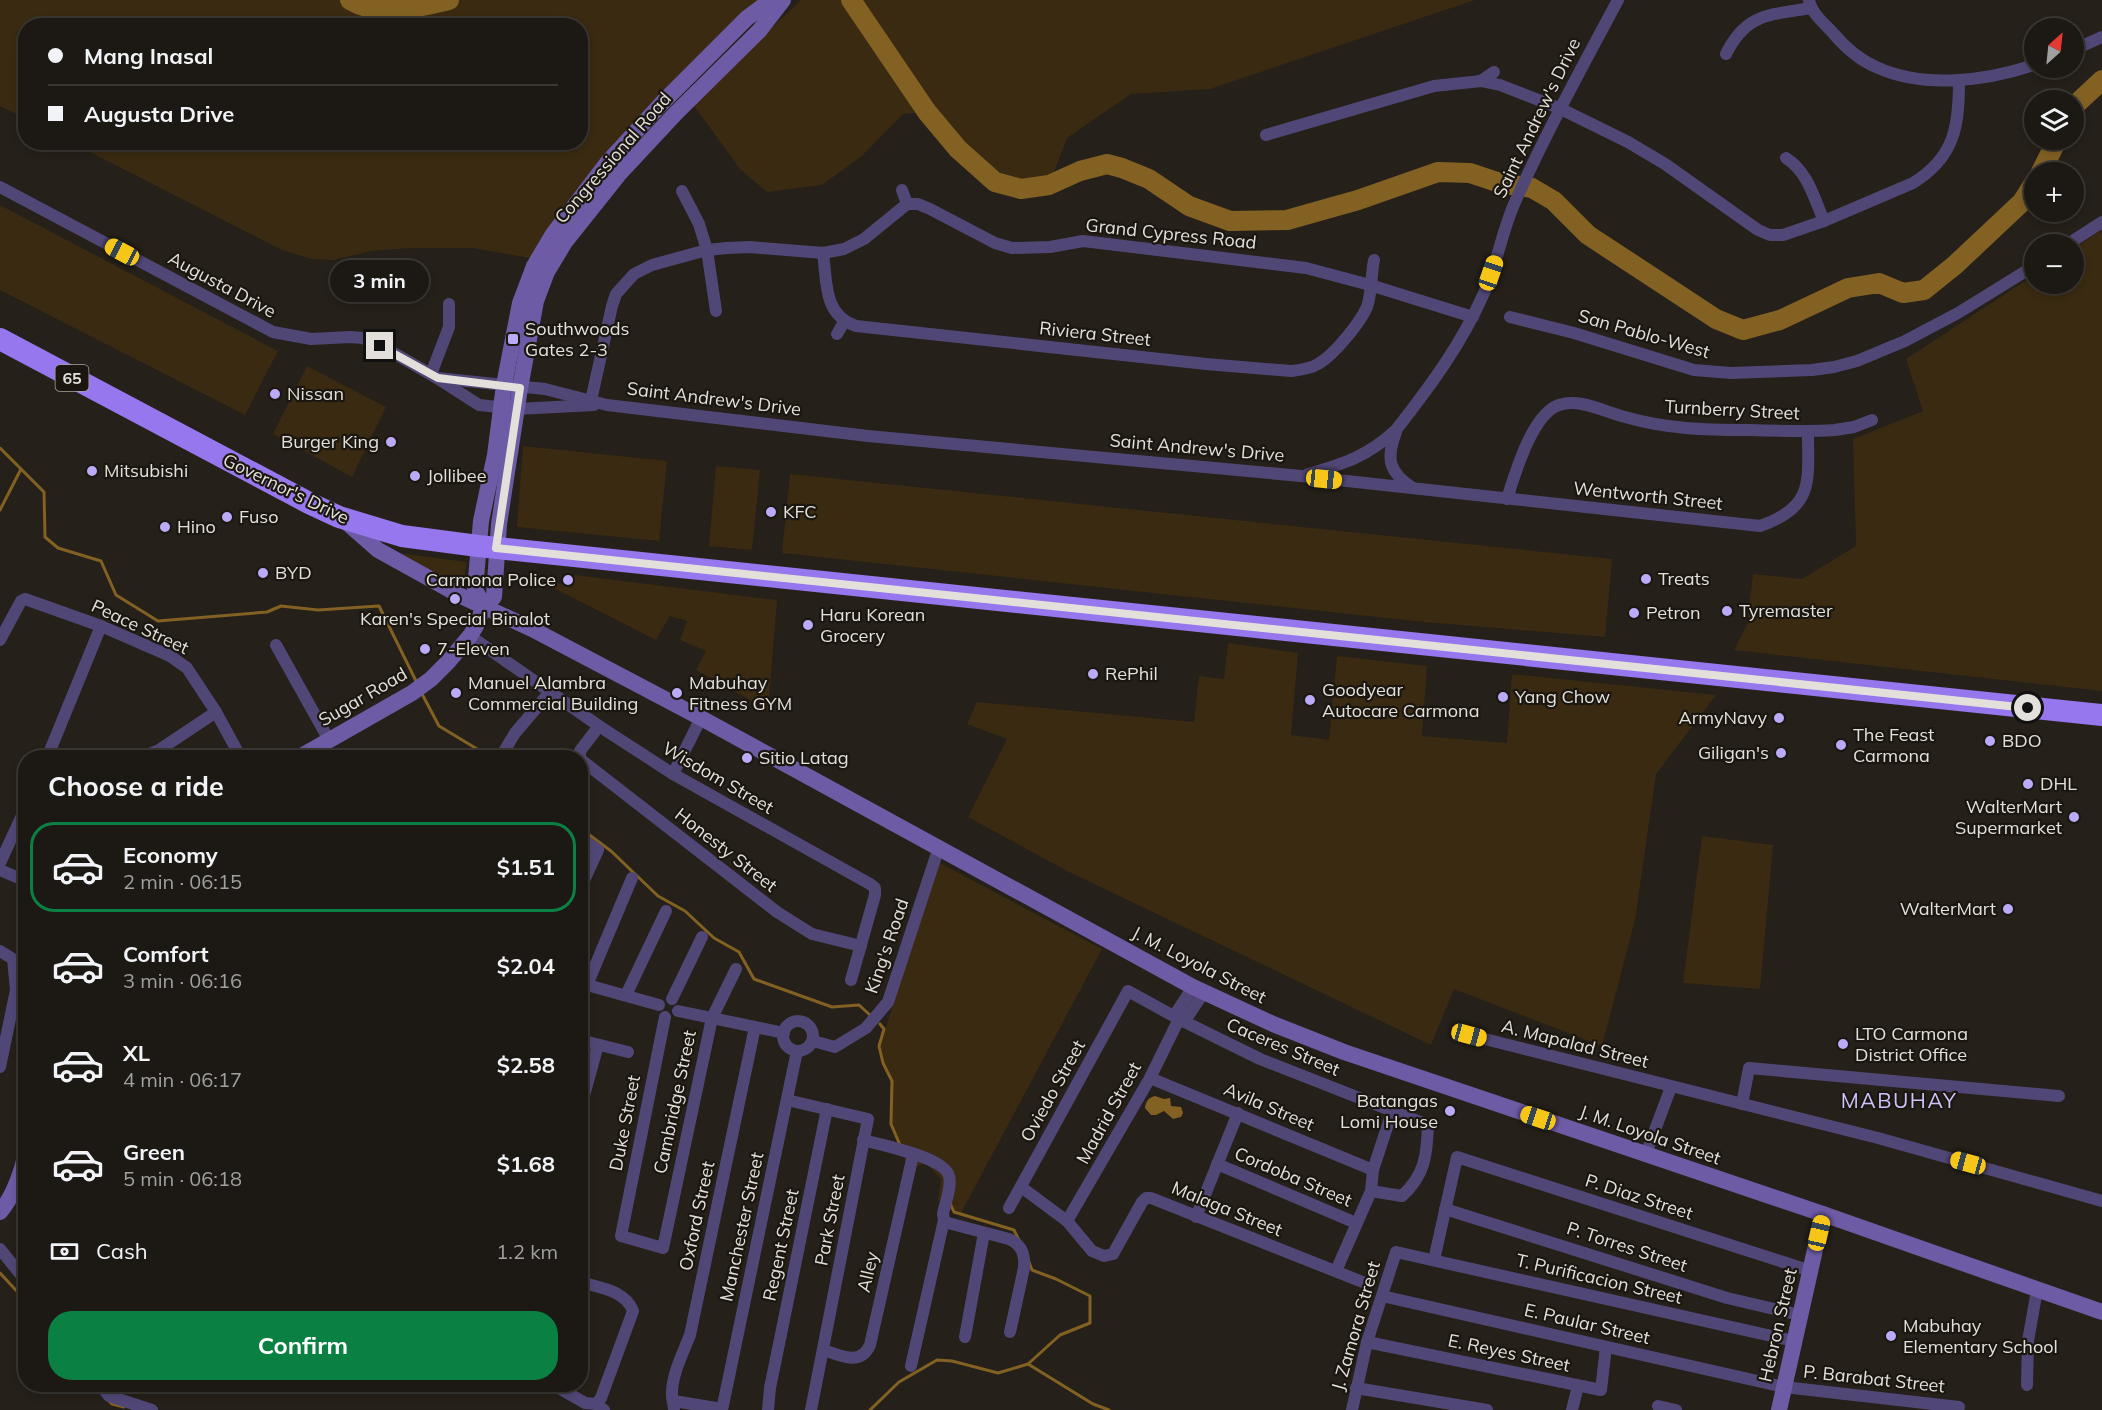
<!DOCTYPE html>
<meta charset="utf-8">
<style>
:root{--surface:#1c1813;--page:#25211c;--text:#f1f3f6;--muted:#a0a0a0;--line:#3a3733;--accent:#0b8043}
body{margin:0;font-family:Mulish,sans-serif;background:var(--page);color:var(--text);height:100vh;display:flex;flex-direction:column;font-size:22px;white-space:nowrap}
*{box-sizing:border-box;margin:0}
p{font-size:20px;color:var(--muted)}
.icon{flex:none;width:33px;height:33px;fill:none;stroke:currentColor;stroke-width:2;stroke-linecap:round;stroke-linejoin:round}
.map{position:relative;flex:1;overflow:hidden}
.details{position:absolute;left:18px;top:750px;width:570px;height:642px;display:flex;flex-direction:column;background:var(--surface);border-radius:24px;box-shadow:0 3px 9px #0003,0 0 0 2px var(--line)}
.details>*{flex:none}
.top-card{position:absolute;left:18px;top:18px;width:570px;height:132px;border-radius:24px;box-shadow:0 3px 9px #0003,0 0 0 2px var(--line);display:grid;align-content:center;height:132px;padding:0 30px;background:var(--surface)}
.needle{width:39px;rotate:27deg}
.controls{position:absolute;left:2024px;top:18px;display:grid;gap:12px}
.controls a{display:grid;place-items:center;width:60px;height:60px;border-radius:50%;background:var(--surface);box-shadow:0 3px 9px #0003,0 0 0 2px var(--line);font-size:30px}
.end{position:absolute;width:27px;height:27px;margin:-14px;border:8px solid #e3e0db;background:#111;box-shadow:0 0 0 3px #111}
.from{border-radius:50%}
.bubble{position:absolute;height:42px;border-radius:21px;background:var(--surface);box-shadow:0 3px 9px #0003,0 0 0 2px var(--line);font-size:20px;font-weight:700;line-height:42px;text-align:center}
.car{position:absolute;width:18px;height:36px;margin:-18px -9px;border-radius:8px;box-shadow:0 0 4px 2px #0007;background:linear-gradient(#f5c518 24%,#345 0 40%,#f5c518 0 76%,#345 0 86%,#f5c518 0)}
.top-card b{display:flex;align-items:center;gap:21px;height:57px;font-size:22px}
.top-card b+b{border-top:2px solid var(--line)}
.top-card i{width:15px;height:15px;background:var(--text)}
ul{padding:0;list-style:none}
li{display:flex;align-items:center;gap:18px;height:90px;margin:0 12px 9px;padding:0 18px;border:3px solid transparent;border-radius:24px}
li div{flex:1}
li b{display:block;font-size:22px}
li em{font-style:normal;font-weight:700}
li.selected{border-color:var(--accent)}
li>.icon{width:54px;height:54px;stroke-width:1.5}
h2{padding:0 30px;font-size:27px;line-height:72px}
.pay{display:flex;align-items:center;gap:15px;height:66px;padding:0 30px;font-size:22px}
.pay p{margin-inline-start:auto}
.primary-button{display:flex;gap:12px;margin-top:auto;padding:12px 30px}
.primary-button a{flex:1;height:69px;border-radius:24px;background:var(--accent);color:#fff;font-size:24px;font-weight:700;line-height:69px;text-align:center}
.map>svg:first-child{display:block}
</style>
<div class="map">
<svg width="2102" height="1410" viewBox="0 0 2102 1410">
<rect width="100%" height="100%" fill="#252019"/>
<!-- green -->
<g fill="#392a11">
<path d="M0,0H350C381,17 417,7 449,0H760L530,258L473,248H412L371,251L334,260L312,259L282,250L72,143L580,142V26H26L25,118L0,106Z"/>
<path d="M801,0H1475L1210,89L1131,94L1067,138L1049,185C1040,186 1029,190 1020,189C983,186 949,139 927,112L903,114L862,156L822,185L767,192L740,169L692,103Z"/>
<path d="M0,205L278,351L245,415L0,290Z"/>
<path d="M2102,230V691L1734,650L1747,625L1753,574L1802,579L1856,546L1853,439L1923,411L1906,359L2034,275V284H2073V249Z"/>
<path d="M307,366L386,407L352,477L273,434Z"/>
<path d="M523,446L667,461L659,541L517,527Z"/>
<path d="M716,466L760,470L752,550L709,546Z"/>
<path d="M790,474L1612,559L1605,637L1424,622L782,553Z"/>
<path d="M398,553L467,562L462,588Z"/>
<path d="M526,574L573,587L575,575L777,600L768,710L696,670L706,651L680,640L687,621L670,616L656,640Z"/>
<path d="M1228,643L1298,653L1291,735L1329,740L1337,656L1427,666L1422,736L1507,743L1512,674L1716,695L1656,774L1635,920L1602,1046L1454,989L1431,1045L1067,871L968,817L1007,739L967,724L977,702L1194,722L1199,676L1224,679Z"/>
<path d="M1702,836L1773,845L1760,989L1683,983Z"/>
<path d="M938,862L1102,949L961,1213L955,1211L950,1199L938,1201L941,1179L926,1163L906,1171L903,1148L892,1124L893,1081L884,1062L880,1046Z"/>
</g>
<!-- water -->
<path fill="#826123" d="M1155,1096L1164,1099L1170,1098L1171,1106L1181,1107L1183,1113L1181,1117L1173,1119L1164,1111L1156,1115H1151L1145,1108C1146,1101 1148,1098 1155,1096Z"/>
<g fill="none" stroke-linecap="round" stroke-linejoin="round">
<!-- stream -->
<g stroke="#826123" stroke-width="3">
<path d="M0,448L44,492L45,537L58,548L101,561L116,595L158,621L267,612L281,606L318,610L379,606L417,683"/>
<path d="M0,510L21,469"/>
<path d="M421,692L439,726L492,758"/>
<path d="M580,828L611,851L658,896L685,911L714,938L739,952L754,979L832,1007L859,1005L870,1015"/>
<path d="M880,1024L884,1029L879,1046L883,1063L892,1081L891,1124L900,1145"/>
<path d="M950,1203L954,1212L1014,1230L1019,1240"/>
<path d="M0,1273L26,1301"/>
<path d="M1028,1364L1093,1404L1109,1410"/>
<path d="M109,1401L112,1404L124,1407"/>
<path d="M870,1410L899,1382L937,1360L952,1361L998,1373L1028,1364L1060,1335L1090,1323V1296L1056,1279L1032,1270L1029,1262"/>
</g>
<!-- river -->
<g stroke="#826123" stroke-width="20">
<path d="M350,0C381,18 417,7 449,0"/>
<path d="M851,0L927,112L958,149L995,182L1021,189L1049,185L1080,171L1107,164L1122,168L1149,179L1189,206L1230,221L1287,220L1358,200L1438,172L1470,173L1500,183L1532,188L1554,201L1588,235L1716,319L1743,330L1780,320L1848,288L1879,283L1903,293L1924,290L1955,265L2022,202L2034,183"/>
<path d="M2073,107L2102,80"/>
<path d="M2041,172L2057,140"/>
</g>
<!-- street -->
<g stroke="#514776" stroke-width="12">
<path d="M1809,0C1811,13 1824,23 1833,33C1844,46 1860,60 1876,67C1924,89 1986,81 2034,65"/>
<path d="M2073,50L2102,37"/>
<path d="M1726,54C1746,13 1770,15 1811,8"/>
<path d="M1481,81L1494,72"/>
<path d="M1266,135L1434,86L1481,81L1500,85L1559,108L1628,142L1665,164L1758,230L1770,235H1783L1824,221L1913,183C1955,157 1959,126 1959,80"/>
<path d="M1786,158C1808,172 1814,198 1824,221"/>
<path d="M0,187L273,332L311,339L350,337L363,338L392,352L437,378L479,405L517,409L594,405"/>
<path d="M902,190L907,204"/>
<path d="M682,191L699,224L707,250L716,311"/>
<path d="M2068,244L2102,222"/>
<path d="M823,253C827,282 823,315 856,326L1206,364L1291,371C1300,370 1310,369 1318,364C1334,355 1360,323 1367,307C1372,292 1371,275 1374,260"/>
<path d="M1510,317L1574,333L1694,370L1731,373L1812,370L1834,367L1857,361L1905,341L1958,313L2034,266"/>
<path d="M837,334L844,322"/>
<path d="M431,374L449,327V304"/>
<path d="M437,378L545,389L607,405L868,436L1301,476L1760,526C1815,507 1808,481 1808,431"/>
<path d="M590,405L612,306L616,294L634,274L652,265L707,250L727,248L750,247L823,253L844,249L864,239L907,204H918L930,209L995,243L1012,248L1050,247L1083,241L1306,268L1370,285L1473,317"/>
<path d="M1396,432C1386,458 1388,472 1413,488"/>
<path d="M1308,474C1344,464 1368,456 1396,430C1431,385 1461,345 1484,293C1497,264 1502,231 1515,202C1546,133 1582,67 1618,0"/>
<path d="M1507,499C1515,474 1532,414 1559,405C1580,398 1605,412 1625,417C1667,429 1705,430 1748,430C1777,431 1806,432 1835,430L1854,427L1872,420"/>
<path d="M470,636L599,726L673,774L870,884L875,888V895L851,980"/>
<path d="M0,640L21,601L25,599L101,626L170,656L187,668L216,712L241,758"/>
<path d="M276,645L329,740"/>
<path d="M47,758L101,626"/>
<path d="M140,758L159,750L216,712"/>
<path d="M500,758L515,733L550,692"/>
<path d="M580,758V751L599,726"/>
<path d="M580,759L777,912L812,934L861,946"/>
<path d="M673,774L701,718"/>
<path d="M580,837L598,850L580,889"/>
<path d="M0,863L26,807"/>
<path d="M0,870L26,881"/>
<path d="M0,951L13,959L16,990L0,1067"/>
<path d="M580,983L659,1005"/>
<path d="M587,985L632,878"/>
<path d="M626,995L666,911"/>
<path d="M672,999L702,937"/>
<path d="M678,1011L784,1033"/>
<path d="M1174,1016L1193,987"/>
<path d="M665,1017L621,1236L663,1248L712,1018L736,969"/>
<circle cx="798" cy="1036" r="15"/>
<path d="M1184,1022L1204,992"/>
<path d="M1469,1035L1878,1138L2102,1201"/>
<path d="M580,1040L628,1052"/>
<path d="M813,1041L835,1047L866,1028L888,1002L939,847"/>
<path d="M1150,1078L1373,1170"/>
<path d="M787,1100L868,1119L811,1410"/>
<path d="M1742,1104L1749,1068L2059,1096"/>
<path d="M580,1110L598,1045"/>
<path d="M863,1140C881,1145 944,1157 949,1176C952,1187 945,1203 943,1214L944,1220L948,1223L1009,1239C1022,1245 1025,1254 1024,1268L1010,1332"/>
<path d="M1646,1154L1671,1087"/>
<path d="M1217,1164L1356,1223"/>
<path d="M1021,1187L1067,1221L1092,1251L1104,1256L1113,1254L1142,1202L1146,1198H1151L1365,1283"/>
<path d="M1009,1208L1128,991L1179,1019L1260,1059L1428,1125C1427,1155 1425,1175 1402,1196L1371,1191"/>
<path d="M1445,1209L1727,1298L1800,1315"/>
<path d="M1196,1217L1238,1113"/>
<path d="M1067,1221L1150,1078L1179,1019"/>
<path d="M0,1249L26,1281"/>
<path d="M1434,1260L1457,1157L1811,1271"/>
<path d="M1336,1271L1371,1191L1373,1170L1392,1112"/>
<path d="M580,1282C600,1288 625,1290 633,1311L601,1398L596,1404"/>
<path d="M1382,1296L1784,1387L1959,1407"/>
<path d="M965,1337L984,1233"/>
<path d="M1367,1342L1601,1390L1606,1347"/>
<path d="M823,1350C841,1355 860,1367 870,1345L913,1155"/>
<path d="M911,1366L944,1220"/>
<path d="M99,1384L109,1396L152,1410"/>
<path d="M552,1384L585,1403L596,1404L604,1410"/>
<path d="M2027,1385L2028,1341L2037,1290"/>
<path d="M1356,1388L1487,1410"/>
<path d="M674,1401L722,1409"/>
<path d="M1658,1406L1676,1410"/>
<path d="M674,1410C674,1405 672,1400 672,1396C671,1376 683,1353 690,1335L755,1027"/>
<path d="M722,1410L797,1051"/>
<path d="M768,1410L770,1388L827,1109"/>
<path d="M1352,1410L1367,1342L1396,1252L1794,1341"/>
<path d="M1572,1410L1578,1386"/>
</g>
<!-- secondary -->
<g stroke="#6d5ba6" stroke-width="16">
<path d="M345,521L378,550L461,596L532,629L701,718L1193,987L1273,1024L1344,1052L1823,1214L2102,1312"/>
<path d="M484,606L475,590L481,521L495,455L504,385L520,303L534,266L553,234L607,163L664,101L747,18L771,0"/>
<path d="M298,758L412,693L431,679L448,662L470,636L476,626L484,606L494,597L499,524L520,388L536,301L547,272L565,242L620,173L676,113L759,31L783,0"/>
<path d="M0,1212C14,1196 21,1174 26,1153"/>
<path d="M1779,1410L1823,1214"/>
</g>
<!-- highway -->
<path stroke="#9677ed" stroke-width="22" d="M0,339L309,503L339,517L402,536L478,546L2102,715"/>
</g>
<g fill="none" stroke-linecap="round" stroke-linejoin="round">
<!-- route -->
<path stroke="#e3e0db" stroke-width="8" d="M380,346L438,378L520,388L496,548L2028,708"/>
</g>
<!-- markers -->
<g fill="#baaaf7" stroke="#1b1710" stroke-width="2">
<rect x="507" y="333" width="12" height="12" rx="3"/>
<circle cx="275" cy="394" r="6"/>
<circle cx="391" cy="442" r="6"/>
<circle cx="92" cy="471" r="6"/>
<circle cx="415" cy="476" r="6"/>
<circle cx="771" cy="512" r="6"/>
<circle cx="227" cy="517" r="6"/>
<circle cx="165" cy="527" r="6"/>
<circle cx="263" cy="573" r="6"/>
<circle cx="1646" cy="579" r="6"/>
<circle cx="568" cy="580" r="6"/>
<circle cx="455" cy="599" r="6"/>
<circle cx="1727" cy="611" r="6"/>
<circle cx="1634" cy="613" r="6"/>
<circle cx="808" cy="625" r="6"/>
<circle cx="425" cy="649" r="6"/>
<circle cx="1093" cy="674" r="6"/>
<circle cx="456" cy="693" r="6"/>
<circle cx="677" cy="693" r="6"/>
<circle cx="1503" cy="697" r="6"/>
<circle cx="1310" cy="700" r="6"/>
<circle cx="1779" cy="718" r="6"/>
<circle cx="1990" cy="741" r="6"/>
<circle cx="1841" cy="745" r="6"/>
<circle cx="1781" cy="753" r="6"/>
<circle cx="747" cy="758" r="6"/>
<circle cx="2028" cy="784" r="6"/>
<circle cx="2074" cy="817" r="6"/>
<circle cx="2008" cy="909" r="6"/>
<circle cx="1843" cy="1044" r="6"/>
<circle cx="1450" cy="1111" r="6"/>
<circle cx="1891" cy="1336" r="6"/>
</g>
<g text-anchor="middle" stroke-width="4.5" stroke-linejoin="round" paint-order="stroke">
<!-- shield labels -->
<rect fill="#1b1710" stroke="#a7a49e" stroke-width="1.5" x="55.5" y="365" width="33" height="26" rx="4.5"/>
<g font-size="16" font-weight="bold" fill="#e3e0db">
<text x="72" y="384">65</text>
</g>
<!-- street labels -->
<g font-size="18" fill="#e3e0db" stroke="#1b1710">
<text transform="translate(1537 118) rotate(-64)" y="6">Saint Andrew's Drive</text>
<text transform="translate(613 158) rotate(-49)" y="6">Congressional Road</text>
<text transform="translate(1171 234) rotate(6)" y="6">Grand Cypress Road</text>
<text transform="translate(222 285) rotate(28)" y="6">Augusta Drive</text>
<text transform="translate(1095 334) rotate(6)" y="6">Riviera Street</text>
<text transform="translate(1644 334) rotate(16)" y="6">San Pablo-West</text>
<text transform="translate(714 399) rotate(7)" y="6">Saint Andrew's Drive</text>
<text transform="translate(1732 410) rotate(3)" y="6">Turnberry Street</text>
<text transform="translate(1197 448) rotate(5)" y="6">Saint Andrew's Drive</text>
<text transform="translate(286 489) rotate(26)" y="6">Governor's Drive</text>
<text transform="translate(1648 496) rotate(6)" y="6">Wentworth Street</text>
<text transform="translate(140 627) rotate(25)" y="6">Peace Street</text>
<text transform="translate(363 697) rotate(-30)" y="6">Sugar Road</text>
<text transform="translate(718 778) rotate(30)" y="6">Wisdom Street</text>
<text transform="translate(726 850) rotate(38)" y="6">Honesty Street</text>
<text transform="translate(887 946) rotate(-71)" y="6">King's Road</text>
<text transform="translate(1199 965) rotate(27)" y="6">J. M. Loyola Street</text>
<text transform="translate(1575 1044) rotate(14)" y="6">A. Mapalad Street</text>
<text transform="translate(1283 1047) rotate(23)" y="6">Caceres Street</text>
<text transform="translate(1053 1091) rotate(-61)" y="6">Oviedo Street</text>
<text transform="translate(675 1102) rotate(-78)" y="6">Cambridge Street</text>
<text transform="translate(1269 1107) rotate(23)" y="6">Avila Street</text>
<text transform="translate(1109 1113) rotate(-61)" y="6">Madrid Street</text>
<text transform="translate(625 1123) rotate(-79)" y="6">Duke Street</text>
<text transform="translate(1650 1135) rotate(19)" y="6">J. M. Loyola Street</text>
<text transform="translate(1293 1177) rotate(23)" y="6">Cordoba Street</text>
<text transform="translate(1639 1197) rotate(18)" y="6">P. Diaz Street</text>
<text transform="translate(1227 1209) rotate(22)" y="6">Malaga Street</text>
<text transform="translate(697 1216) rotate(-78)" y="6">Oxford Street</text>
<text transform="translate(830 1220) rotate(-79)" y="6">Park Street</text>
<text transform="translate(742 1227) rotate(-78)" y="6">Manchester Street</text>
<text transform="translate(781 1245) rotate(-78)" y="6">Regent Street</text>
<text transform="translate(1627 1247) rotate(18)" y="6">P. Torres Street</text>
<text transform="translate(868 1272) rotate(-77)" y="6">Alley</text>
<text transform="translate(1599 1279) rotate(13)" y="6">T. Purificacion Street</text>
<text transform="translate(1587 1324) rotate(13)" y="6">E. Paular Street</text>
<text transform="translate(1778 1325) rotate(-77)" y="6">Hebron Street</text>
<text transform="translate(1356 1326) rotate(-74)" y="6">J. Zamora Street</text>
<text transform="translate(1509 1353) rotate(12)" y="6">E. Reyes Street</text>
<text transform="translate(1874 1379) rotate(6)" y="6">P. Barabat Street</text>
</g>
<!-- poi labels -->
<g font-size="18" fill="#e3e0db" stroke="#1b1710" text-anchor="start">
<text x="525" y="335">Southwoods<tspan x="525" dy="21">Gates 2-3</tspan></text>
<text x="287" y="400">Nissan</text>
<text x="379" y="448" text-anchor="end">Burger King</text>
<text x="104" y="477">Mitsubishi</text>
<text x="427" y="482">Jollibee</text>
<text x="783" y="518">KFC</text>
<text x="239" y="523">Fuso</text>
<text x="177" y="533">Hino</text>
<text x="275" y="579">BYD</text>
<text x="1658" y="585">Treats</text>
<text x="556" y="586" text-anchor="end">Carmona Police</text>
<text x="1739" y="617">Tyremaster</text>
<text x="1646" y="619">Petron</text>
<text x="820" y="621">Haru Korean<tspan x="820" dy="21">Grocery</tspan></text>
<text x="455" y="625" text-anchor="middle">Karen's Special Binalot</text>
<text x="437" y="655">7-Eleven</text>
<text x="1105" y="680">RePhil</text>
<text x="468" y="689">Manuel Alambra<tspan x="468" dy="21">Commercial Building</tspan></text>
<text x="689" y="689">Mabuhay<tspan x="689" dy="21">Fitness GYM</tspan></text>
<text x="1322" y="696">Goodyear<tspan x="1322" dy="21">Autocare Carmona</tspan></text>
<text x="1515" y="703">Yang Chow</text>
<text x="1767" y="724" text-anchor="end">ArmyNavy</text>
<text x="1853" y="741">The Feast<tspan x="1853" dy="21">Carmona</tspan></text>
<text x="2002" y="747">BDO</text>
<text x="1769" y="759" text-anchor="end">Giligan's</text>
<text x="759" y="764">Sitio Latag</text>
<text x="2040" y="790">DHL</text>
<text x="2062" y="813" text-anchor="end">WalterMart<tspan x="2062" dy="21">Supermarket</tspan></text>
<text x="1996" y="915" text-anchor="end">WalterMart</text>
<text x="1855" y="1040">LTO Carmona<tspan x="1855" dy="21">District Office</tspan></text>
<text x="1438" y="1107" text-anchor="end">Batangas<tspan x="1438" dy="21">Lomi House</tspan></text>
<text x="1903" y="1332">Mabuhay<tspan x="1903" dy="21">Elementary School</tspan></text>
</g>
<!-- quarter labels -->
<g font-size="21" letter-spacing="1.5" fill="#cdc2fc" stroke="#1b1710">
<text x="1899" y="1108">MABUHAY</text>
</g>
</g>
</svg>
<div class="controls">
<a><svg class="needle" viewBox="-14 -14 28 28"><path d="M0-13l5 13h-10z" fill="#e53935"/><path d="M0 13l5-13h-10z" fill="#a0a0a0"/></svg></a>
<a><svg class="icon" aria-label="layers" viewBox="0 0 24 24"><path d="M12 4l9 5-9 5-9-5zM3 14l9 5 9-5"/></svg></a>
<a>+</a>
<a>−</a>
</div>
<i class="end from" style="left:2028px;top:708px"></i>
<i class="end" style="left:380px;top:346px"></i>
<div class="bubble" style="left:330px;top:260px;width:99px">3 min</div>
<i class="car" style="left:122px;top:252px;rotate:298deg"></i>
<i class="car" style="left:1491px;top:273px;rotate:19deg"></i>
<i class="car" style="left:1324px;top:479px;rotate:96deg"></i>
<i class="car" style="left:1469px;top:1035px;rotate:105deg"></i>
<i class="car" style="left:1538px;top:1118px;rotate:288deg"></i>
<i class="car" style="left:1968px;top:1163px;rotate:285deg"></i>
<i class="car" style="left:1819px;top:1233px;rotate:13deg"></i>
<div class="top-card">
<b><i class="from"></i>Mang Inasal</b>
<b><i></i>Augusta Drive</b>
</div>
<section class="details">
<h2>Choose a ride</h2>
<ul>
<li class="selected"><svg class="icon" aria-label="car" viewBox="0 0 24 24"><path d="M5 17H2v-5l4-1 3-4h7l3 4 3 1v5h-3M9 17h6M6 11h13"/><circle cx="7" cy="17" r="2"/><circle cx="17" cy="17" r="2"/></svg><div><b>Economy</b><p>2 min · 06:15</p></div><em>$1.51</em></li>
<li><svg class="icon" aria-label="car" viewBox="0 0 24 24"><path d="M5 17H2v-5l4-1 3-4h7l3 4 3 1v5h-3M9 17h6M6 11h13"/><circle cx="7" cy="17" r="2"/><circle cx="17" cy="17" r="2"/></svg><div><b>Comfort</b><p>3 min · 06:16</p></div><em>$2.04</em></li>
<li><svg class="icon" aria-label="car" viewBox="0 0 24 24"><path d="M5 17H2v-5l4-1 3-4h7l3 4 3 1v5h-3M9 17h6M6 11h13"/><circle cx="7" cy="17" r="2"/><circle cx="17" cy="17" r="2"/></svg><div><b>XL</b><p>4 min · 06:17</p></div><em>$2.58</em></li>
<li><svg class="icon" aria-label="car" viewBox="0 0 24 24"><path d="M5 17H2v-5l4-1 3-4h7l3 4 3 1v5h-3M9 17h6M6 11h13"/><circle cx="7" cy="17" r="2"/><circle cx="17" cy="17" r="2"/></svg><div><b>Green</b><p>5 min · 06:18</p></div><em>$1.68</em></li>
</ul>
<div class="pay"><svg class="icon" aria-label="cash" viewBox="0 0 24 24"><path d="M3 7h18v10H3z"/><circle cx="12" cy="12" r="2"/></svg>Cash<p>1.2 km</p></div>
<div class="primary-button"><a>Confirm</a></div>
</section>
</div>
